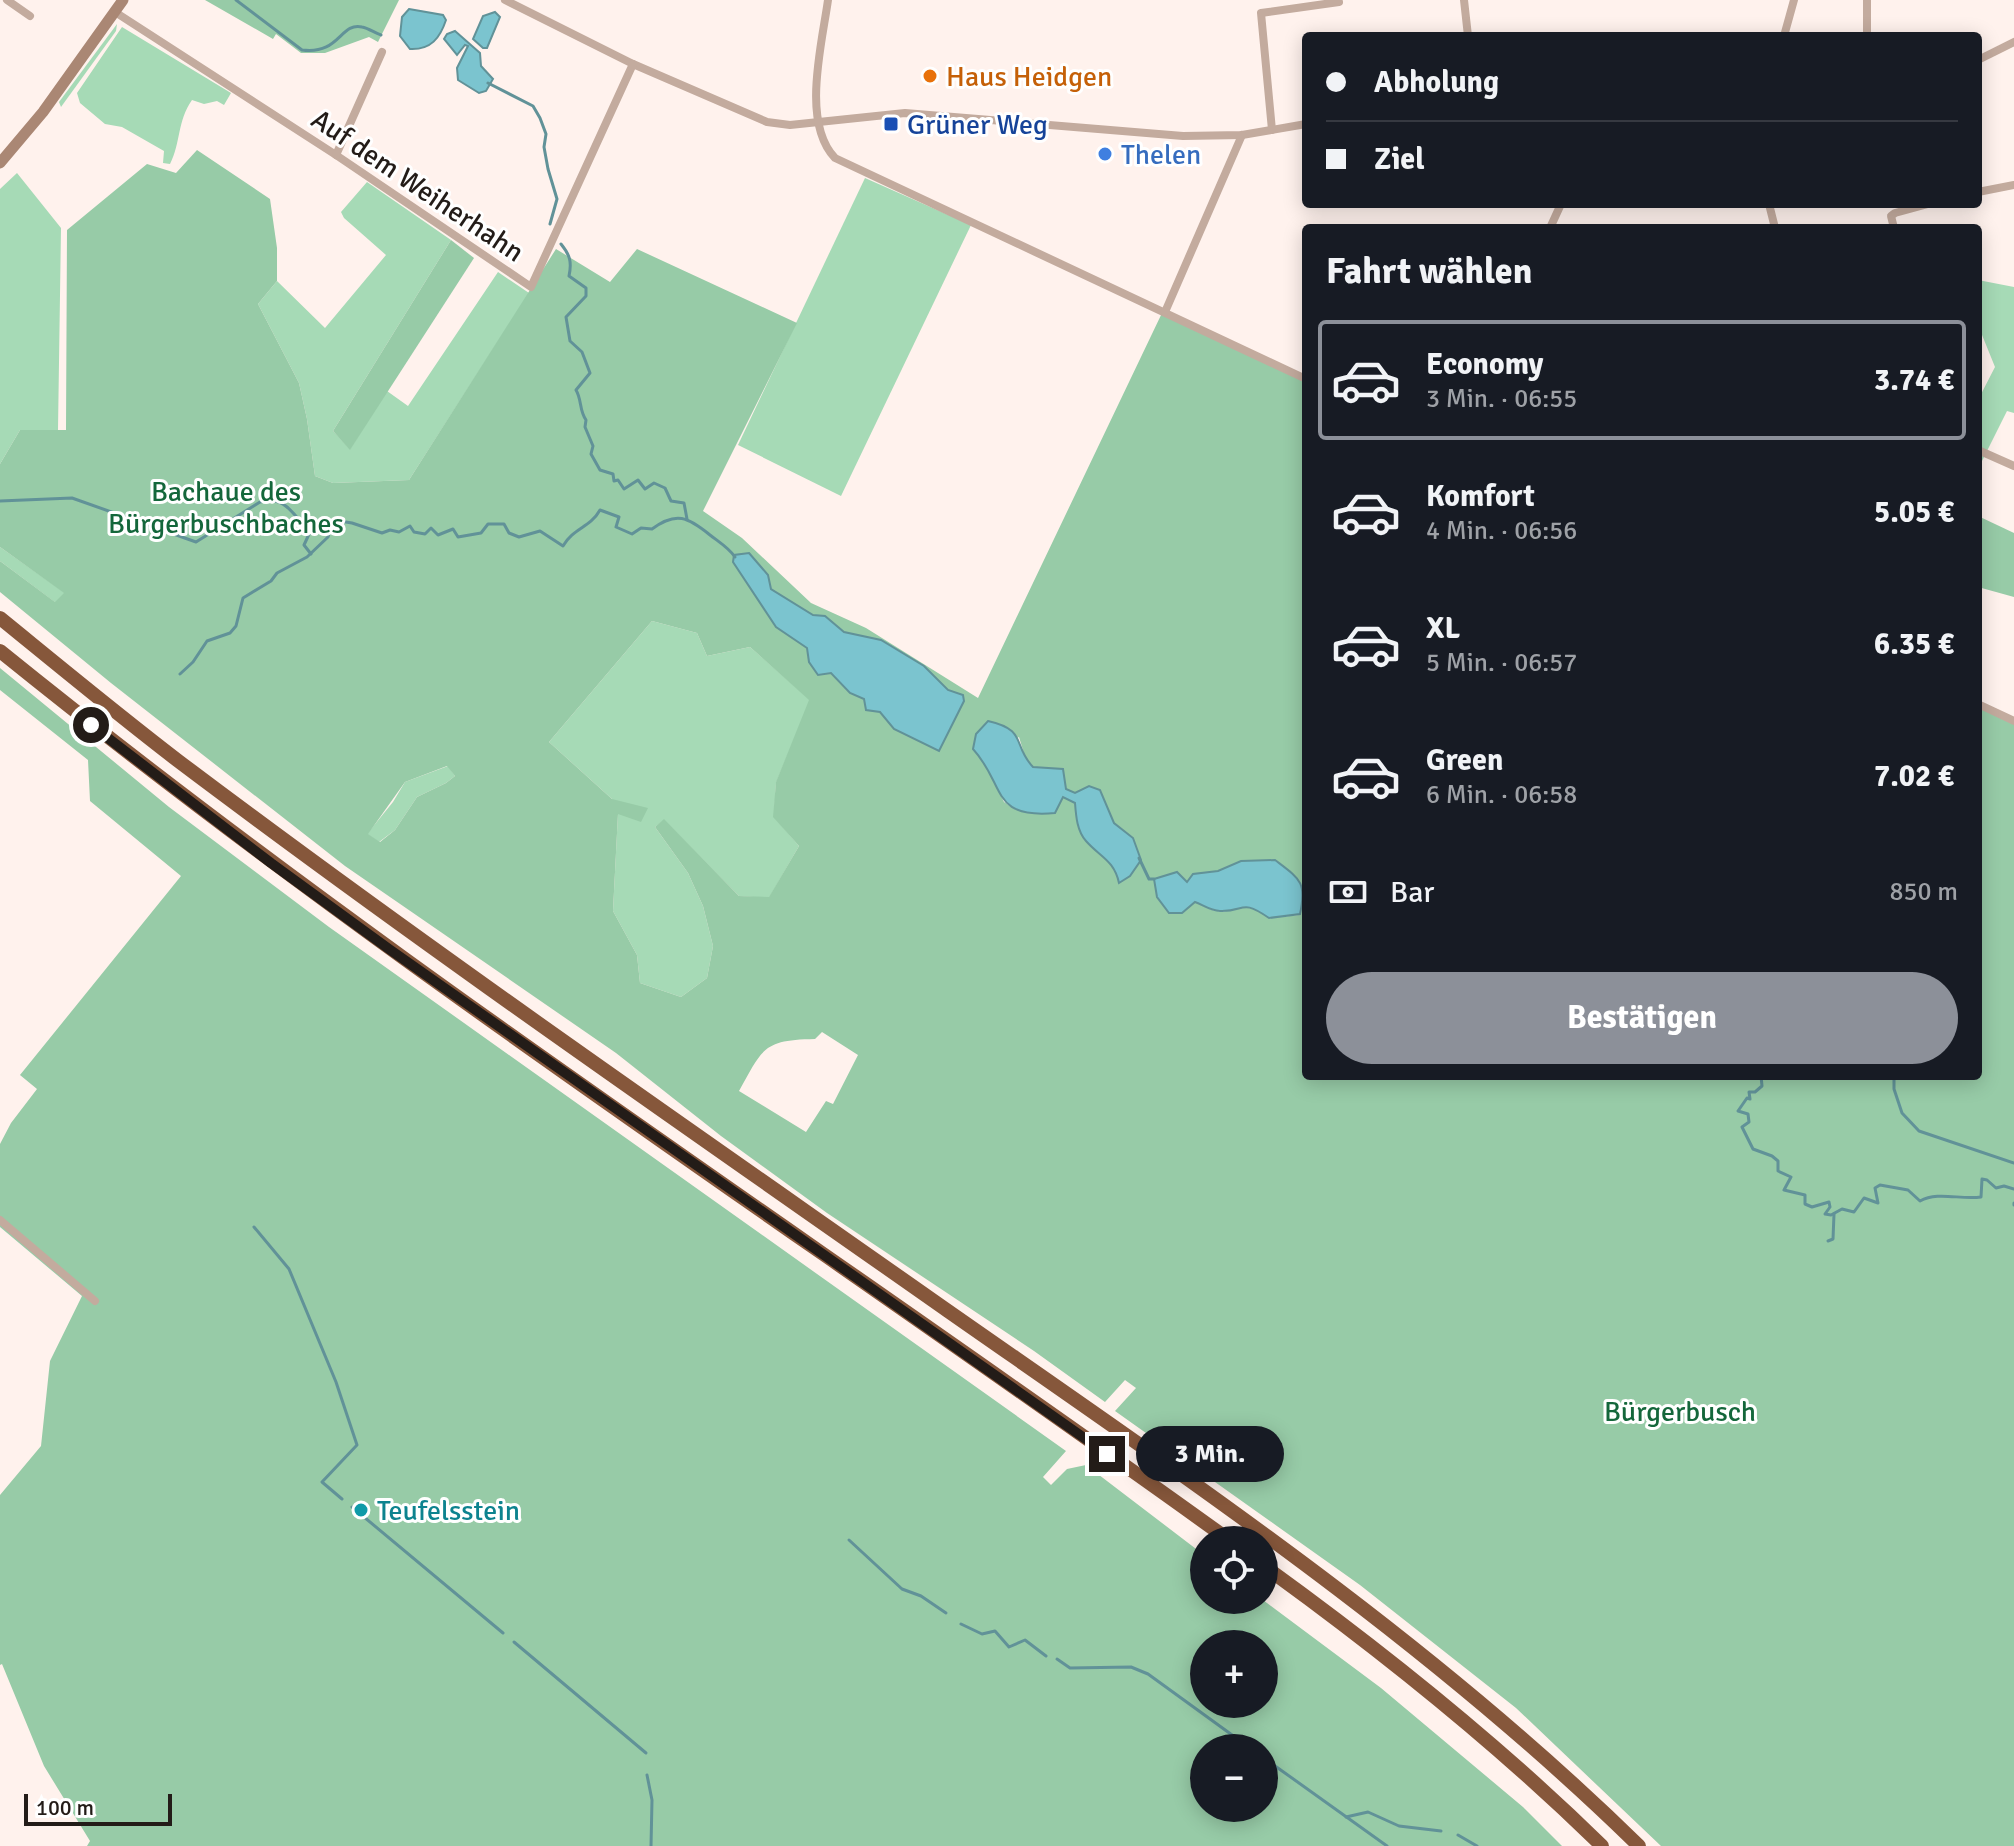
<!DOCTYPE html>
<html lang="de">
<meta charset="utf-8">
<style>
:root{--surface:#171b24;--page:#20242c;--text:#f1f3f6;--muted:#9ea1a6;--line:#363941;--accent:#8c9099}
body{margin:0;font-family:Signika,sans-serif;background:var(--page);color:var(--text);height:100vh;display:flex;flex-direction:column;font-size:30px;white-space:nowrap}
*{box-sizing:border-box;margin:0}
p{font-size:26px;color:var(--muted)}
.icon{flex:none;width:44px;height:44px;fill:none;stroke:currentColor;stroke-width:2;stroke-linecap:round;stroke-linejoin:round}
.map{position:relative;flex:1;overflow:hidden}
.drawer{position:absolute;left:1302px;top:224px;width:680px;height:856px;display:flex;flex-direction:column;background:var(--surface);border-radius:8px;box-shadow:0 4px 20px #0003}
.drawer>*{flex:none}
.guide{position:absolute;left:1302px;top:32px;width:680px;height:176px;border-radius:8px;box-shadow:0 4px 20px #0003;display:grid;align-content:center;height:176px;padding:0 24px;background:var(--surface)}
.controls{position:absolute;left:1190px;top:1526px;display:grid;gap:16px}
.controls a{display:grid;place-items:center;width:88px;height:88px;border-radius:50%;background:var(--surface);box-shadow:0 4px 20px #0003;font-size:40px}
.scale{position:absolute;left:24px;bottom:20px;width:148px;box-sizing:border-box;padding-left:8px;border:4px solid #231c18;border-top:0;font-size:22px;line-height:28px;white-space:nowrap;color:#231c18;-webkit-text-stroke:6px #fff;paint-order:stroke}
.end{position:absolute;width:36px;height:36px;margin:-18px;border:10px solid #231c18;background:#fff;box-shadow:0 0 0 4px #fff}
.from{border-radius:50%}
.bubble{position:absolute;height:56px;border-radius:28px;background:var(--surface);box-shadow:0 4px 20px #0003;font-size:26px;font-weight:800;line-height:56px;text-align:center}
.guide b{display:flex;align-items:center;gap:28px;height:76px;font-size:30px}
.guide b+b{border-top:2px solid var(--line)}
.guide i{width:20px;height:20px;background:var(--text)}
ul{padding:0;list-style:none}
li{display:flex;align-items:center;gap:24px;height:120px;margin:0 16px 12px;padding:0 8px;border:4px solid transparent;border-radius:8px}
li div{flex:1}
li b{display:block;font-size:30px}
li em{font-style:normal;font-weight:800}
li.active{border-color:var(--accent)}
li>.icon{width:72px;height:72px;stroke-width:1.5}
h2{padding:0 24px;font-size:36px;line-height:96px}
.pay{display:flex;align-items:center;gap:20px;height:88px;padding:0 24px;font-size:30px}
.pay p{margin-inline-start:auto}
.cta{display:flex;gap:16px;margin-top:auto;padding:16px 24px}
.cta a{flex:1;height:92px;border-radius:48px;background:var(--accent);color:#fff;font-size:32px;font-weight:800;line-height:92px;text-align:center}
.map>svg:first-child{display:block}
</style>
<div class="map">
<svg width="2014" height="1846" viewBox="0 0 2014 1846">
<rect width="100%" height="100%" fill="#fff2ed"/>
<!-- green -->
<g fill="#a6dab6">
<path d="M117,24L116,31L61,107L59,102Z"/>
<path d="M122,27L231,93L224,105L217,101L204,104L192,100C177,121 181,143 170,164L163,163L164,151L122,127L105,124L80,103L77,93Z"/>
<path d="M17,173L61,228L58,430H20L0,464V189Z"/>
<path d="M865,178L971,225L841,496L738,445Z"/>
<path d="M367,182L451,240L333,431L350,449L387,391L408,406L498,272L529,293L409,480L333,483L315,476L307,419L299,383L258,304L277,281L325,328L386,255L344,218L341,212Z"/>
<path d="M1978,280L2014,287V413L2007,411L1978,469V400L1995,367L1978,325Z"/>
<path d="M0,547L65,593L56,603L0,561Z"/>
<path d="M652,621L697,633L707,656L750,647L810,700L776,783L774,817L799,846L769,898L739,896L664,820L655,827L688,873L703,906L713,946L707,978L681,997L640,983L637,955L613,911L618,813L612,799L549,742Z"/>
<path d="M448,766L455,776L446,783L417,797L395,830L379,842L367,834L393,802L405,782Z"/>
</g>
<!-- forest -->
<g fill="#97cba7" fill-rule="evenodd">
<path d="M205,0H399L378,42L369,37L325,53H301L276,34L273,39Z"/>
<path d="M197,150L270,199L277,248V281L258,304L299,383L307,419L315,476L333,483L409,480L556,249L610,282L637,249L797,323L703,511L742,538L811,603L866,628L978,698L1162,313L1306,382V1076H1978V706L2014,723V1846H1661L1516,1708L1360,1585L1115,1411L1136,1388L1125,1380L1105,1402L1034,1351L827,1213L721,1136L616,1053L345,866L111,683L0,592V561L55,602L64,593L0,547V464L20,430H66L67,230L147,164L176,173ZM768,575L770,589L813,615L825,617L844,632L881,640L924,666L948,691L894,729L880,712L864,699L850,693L831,673L809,662L807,648L776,627L757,595ZM652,621L697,633L707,656L750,647L809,700L776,782L773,817L799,846L769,897L739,896L664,819L655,827L688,873L703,906L713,946L707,978L681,997L640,983L637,955L613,911L618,814L641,822L648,808L612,799L549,742ZM1019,737L1026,760L1033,767L1063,769L1066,789L1075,793L1089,786L1100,790L1114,823L1133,838L1116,869C1094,848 1076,834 1075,803L1063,796L1016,810L1004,802L984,761ZM447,766L455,776L446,783L417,797L395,830L380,842L368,834L405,782ZM1241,861L1304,893L1299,915L1269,918L1254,908L1239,907L1223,912L1212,910L1195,902L1177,872L1187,882L1193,874L1218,871ZM822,1032L858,1055L833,1104L826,1101L806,1132L739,1091C763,1048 763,1040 815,1039Z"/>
<path d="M451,240L474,258L350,450L333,431Z"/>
<path d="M1978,516L2014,533V597L1978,587Z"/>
<path d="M0,668L169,807L329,927L1066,1451L1043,1477L1051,1485L1067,1469L1086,1465L1204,1555V1600H1263L1381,1688L1523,1807L1562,1846H87L90,1841L44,1766L2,1664L0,1665V1495L41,1446L50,1361L82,1296L0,1227V1144L11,1123L37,1089L20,1075L181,876L90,801L88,760L0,690ZM1204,1644H1264V1704H1204ZM1204,1748H1264V1808H1204Z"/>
</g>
<!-- water -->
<g fill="#7bc4cf" stroke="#619298" stroke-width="2">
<path d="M409,9L443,15L446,20C440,38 431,50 410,49L400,36L402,17Z"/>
<path d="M495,12L500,17L487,48H483L473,39L483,16Z"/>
<path d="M455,31L480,53L481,66L493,79L486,91L479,93L458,80L457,68L468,46L465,45L457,55L444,39L447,34Z"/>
<path d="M749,553L768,575L771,589L813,615L825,616L844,632L881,640L924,666L948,690L963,695L964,701L939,751L894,729L880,712L866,710L864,699L850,693L831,673L818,675L809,662L807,648L776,627L733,562L734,555Z"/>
<path d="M988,721C1028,730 1012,745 1033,767L1063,769L1066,789L1075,793L1089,786L1100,790L1114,823L1133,838L1141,860L1130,876L1119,883C1114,860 1100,857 1086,841C1077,831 1076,816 1075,803L1063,797L1055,813C990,819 1006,785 973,749L976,734Z"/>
<path d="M1275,860C1300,879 1307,882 1300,914L1269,918C1240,898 1246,912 1220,911C1211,911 1203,905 1195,902L1182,913H1169L1157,897L1154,879L1177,872L1187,882L1193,874L1218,871L1241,861Z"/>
</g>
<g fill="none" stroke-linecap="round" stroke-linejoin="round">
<!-- stream -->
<g stroke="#619298" stroke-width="3">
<path d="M236,0L302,50C340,55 340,22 362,27C368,28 375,33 381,35"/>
<path d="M488,83L533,106L540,118L546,134L544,147L548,169L557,199L550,224"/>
<path d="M561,244C570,255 572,262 569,276L586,288V296L566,317L570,341L582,352L590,373L576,390C582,400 579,410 586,420L585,427L593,446L591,454L600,470L613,474L614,481L618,480L624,489L638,480L645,489L654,483L665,488L671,501L684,503L687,519"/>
<path d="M0,501L72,498L196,542L260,502C287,495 293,516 310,532L304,545L311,554"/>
<path d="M180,674L193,662L207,641L230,633L236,626L243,598L271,581L277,573L307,557L328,537L333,520L352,523L382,533L390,530L399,532L410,526L414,532L425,534L431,528L438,535L453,529L458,537L481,533L488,524H504L509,533L519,537L540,531L563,546C573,528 590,528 600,510L619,517L616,527L632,534L641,528L652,529C676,511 688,517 710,535C719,542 729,548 735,557"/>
<path d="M1139,858L1149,879H1154"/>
<path d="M1761,1076L1762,1086L1755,1092H1749L1750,1099L1747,1098L1738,1111L1748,1114L1749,1122L1742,1127L1753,1149L1772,1156L1778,1161V1171L1791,1177L1784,1190L1805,1195V1204L1812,1207L1829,1202L1830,1207L1825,1214L1831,1215L1842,1209L1854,1212L1864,1198L1878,1203L1875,1188L1880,1185L1908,1190L1920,1201C1938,1191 1960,1200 1981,1197L1982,1179L1987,1180L1996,1188L2004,1186L2014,1189"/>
<path d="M1894,1076V1089L1902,1113L1919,1131L2014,1163"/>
<path d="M2014,1203V1205"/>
<path d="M254,1227L289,1269L336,1382L357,1445L322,1482L342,1499"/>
<path d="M1828,1241L1833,1239L1834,1214"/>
<path d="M352,1507L503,1633"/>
<path d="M849,1540L902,1589L921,1596L946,1613"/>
<path d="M961,1624L982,1634L995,1631L1009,1647L1025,1640L1046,1656"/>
<path d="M514,1642L646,1753"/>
<path d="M1057,1659L1070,1668L1131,1667L1148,1674L1250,1748"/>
<path d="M1264,1758L1387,1846"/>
<path d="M647,1775L652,1800L651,1846"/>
<path d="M1346,1817L1368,1812L1399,1826L1441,1831"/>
<path d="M1458,1835L1477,1846"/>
</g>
<!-- street -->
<g stroke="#c3ab9e" stroke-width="8">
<path d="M7,0L30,16"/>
<path d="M505,0L633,64L767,122L790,125L905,113L1183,136L1242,135L1306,124"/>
<path d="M828,0C822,44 801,122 835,158L1306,379"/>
<path d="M1464,0L1468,36"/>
<path d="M115,12L336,155L531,287L633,64"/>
<path d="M1784,36L1794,0"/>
<path d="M1867,36V0"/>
<path d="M1978,60L2014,42"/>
<path d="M1272,130L1261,13L1339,2"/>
<path d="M336,155L382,52"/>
<path d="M1978,192L2014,185"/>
<path d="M1769,204L1775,228"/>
<path d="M1550,228L1561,204"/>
<path d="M1894,228L1891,216L1895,213L1928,204"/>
<path d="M1165,312L1242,135"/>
<path d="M1978,450L2014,466"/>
<path d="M1978,704L2014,721"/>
<path d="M0,1220L95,1301"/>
</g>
<!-- secondary -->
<path stroke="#aa8774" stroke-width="11" d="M0,163L43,112L123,0"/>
<!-- highway -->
<g stroke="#86573b" stroke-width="14">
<path d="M0,618C59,666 117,714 177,760C429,950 689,1129 948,1311C1187,1478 1430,1641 1639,1846"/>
<path d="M0,651C393,969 819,1244 1229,1540"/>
<path d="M1264,1566C1383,1652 1497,1743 1602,1846"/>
</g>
</g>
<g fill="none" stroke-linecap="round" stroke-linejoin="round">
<!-- route -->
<path stroke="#231c18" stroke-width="10" d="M91,725L271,863L389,949L1107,1454"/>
</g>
<!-- markers -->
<circle fill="#e8710a" stroke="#fff" stroke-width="3" cx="930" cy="76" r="8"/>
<rect fill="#1a4fb4" stroke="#fff" stroke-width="3" x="883" y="116" width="16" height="16" rx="4"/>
<circle fill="#3f7fe0" stroke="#fff" stroke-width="3" cx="1105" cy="154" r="8"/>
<circle fill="#0f9aa8" stroke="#fff" stroke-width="3" cx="361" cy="1510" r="8"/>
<g text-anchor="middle" stroke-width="6" stroke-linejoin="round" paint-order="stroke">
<!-- food labels -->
<g font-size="28" fill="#c56008" stroke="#fff" text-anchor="start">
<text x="946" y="86">Haus Heidgen</text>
</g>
<!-- transit labels -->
<g font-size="28" fill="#164399" stroke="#fff" text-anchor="start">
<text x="907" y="134">Grüner Weg</text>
</g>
<!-- shop labels -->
<g font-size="28" fill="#366cbe" stroke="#fff" text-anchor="start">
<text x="1121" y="164">Thelen</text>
</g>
<!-- street labels -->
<g font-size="28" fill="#231c18" stroke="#fff">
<text transform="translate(418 185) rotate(34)" y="10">Auf dem Weiherhahn</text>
</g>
<!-- park labels -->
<g font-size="28" fill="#14673b" stroke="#fff">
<text x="226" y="501">Bachaue des<tspan x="226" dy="32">Bürgerbuschbaches</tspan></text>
<text x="1680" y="1421">Bürgerbusch</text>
</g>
<!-- culture labels -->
<g font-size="28" fill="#0d838f" stroke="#fff" text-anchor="start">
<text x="377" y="1520">Teufelsstein</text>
</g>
</g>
</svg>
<div class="controls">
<a><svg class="icon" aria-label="locate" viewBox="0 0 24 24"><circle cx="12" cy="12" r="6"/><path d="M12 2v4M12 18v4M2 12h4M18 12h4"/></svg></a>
<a>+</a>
<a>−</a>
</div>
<div class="scale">100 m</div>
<i class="end from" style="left:91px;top:725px"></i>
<i class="end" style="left:1107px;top:1454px"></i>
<div class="bubble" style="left:1136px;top:1426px;width:148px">3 Min.</div>
<div class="guide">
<b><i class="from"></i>Abholung</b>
<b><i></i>Ziel</b>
</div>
<section class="drawer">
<h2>Fahrt wählen</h2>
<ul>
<li class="active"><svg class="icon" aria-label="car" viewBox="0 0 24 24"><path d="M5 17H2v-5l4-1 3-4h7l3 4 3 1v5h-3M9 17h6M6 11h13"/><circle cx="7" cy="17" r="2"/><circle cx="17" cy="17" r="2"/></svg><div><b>Economy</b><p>3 Min. · 06:55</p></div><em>3.74 €</em></li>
<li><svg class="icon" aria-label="car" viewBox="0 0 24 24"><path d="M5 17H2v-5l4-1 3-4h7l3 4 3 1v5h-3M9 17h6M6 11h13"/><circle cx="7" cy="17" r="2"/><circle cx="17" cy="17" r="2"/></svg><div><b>Komfort</b><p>4 Min. · 06:56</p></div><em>5.05 €</em></li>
<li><svg class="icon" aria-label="car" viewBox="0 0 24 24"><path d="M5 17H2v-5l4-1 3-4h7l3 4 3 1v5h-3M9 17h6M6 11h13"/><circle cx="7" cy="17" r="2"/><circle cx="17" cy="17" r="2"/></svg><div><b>XL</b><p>5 Min. · 06:57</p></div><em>6.35 €</em></li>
<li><svg class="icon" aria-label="car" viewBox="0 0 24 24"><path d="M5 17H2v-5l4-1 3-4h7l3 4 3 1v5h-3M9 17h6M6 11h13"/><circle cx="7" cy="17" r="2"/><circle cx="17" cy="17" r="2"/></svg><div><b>Green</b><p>6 Min. · 06:58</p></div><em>7.02 €</em></li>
</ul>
<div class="pay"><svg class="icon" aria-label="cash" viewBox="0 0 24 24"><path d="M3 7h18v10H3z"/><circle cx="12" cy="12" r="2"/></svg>Bar<p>850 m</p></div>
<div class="cta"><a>Bestätigen</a></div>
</section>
</div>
